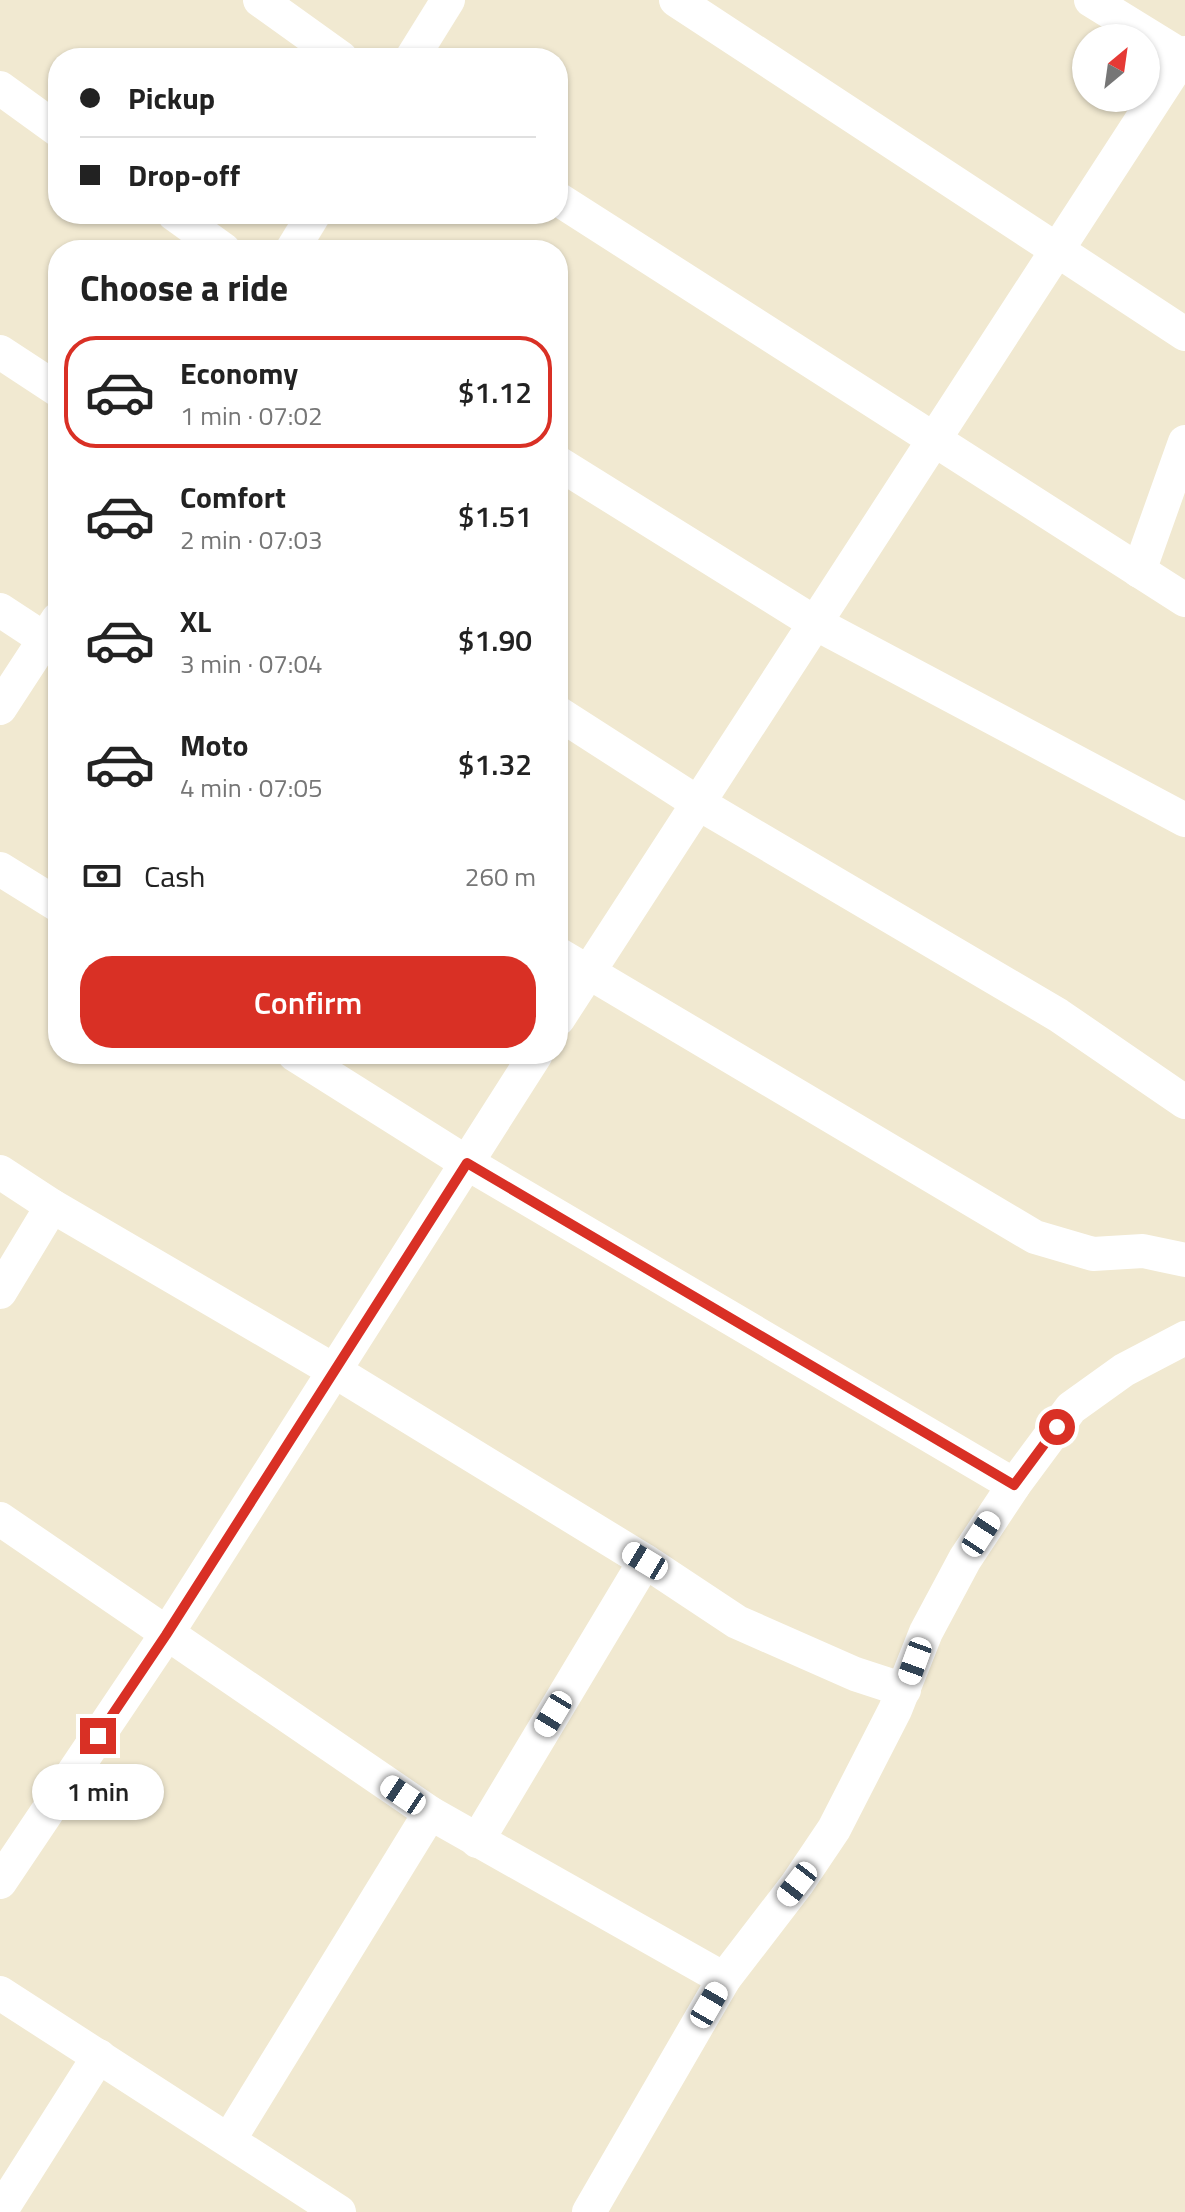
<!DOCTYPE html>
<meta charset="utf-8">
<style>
:root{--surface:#fff;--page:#f6f6f6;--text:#222;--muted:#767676;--line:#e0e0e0;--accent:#d93025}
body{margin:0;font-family:"Titillium Web",sans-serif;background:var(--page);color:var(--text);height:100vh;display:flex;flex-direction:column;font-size:30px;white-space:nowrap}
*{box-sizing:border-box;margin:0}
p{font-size:26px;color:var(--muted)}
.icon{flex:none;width:44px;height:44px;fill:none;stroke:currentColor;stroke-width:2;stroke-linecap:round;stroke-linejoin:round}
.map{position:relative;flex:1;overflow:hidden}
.side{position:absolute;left:48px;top:240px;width:520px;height:824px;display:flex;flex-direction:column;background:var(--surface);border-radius:32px;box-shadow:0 2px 6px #0004}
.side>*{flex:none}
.guide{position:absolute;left:48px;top:48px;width:520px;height:176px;border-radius:32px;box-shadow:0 2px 6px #0004;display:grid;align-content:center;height:176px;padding:0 32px;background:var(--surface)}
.needle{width:52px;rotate:29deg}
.fabs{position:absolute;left:1072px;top:24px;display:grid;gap:16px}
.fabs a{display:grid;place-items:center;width:88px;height:88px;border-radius:50%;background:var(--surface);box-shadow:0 2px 6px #0004;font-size:40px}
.end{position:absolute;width:36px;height:36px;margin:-18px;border:10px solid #d93025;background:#fff;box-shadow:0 0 0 4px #fff}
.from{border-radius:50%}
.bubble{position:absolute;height:56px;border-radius:28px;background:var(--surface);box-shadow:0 2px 6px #0004;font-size:26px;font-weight:600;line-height:56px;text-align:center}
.car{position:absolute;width:24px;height:48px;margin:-24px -12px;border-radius:10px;box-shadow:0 0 6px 2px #0007;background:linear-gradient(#fff 24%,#345 0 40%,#fff 0 76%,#345 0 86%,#fff 0)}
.guide b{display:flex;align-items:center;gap:28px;height:76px;font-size:30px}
.guide b+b{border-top:2px solid var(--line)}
.guide i{width:20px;height:20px;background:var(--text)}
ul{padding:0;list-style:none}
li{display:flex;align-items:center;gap:24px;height:112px;margin:0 16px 12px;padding:0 16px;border:4px solid transparent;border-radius:32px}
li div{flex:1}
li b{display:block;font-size:30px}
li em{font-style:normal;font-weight:600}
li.on{border-color:var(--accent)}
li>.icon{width:72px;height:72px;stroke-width:1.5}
h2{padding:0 32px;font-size:36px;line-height:96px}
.pay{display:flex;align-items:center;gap:20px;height:88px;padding:0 32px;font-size:30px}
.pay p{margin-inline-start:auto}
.cta{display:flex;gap:16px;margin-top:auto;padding:16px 32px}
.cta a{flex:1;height:92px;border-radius:32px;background:var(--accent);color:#fff;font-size:32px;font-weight:600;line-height:92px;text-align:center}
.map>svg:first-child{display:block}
</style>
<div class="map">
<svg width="1185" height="2212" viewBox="0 0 1185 2212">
<rect width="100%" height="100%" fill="#fdf8e5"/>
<!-- residential -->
<path fill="#f1e9d1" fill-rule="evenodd" d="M0,0H1185V2212H0ZM1086,38H1146V98H1086ZM58,58H558V214H58ZM58,250H558V1054H58Z"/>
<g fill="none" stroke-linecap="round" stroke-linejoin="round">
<!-- minor -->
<g stroke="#fff" stroke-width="34">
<path d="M260,0L341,58"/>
<path d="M676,0L1185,334"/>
<path d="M1091,0L1185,58"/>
<path d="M412,58L448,0"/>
<path d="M0,88L58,130"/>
<path d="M558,199L1185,600"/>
<path d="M174,214L224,250"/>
<path d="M292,250L314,214"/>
<path d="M0,352L58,390"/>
<path d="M558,463L815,623L1185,820"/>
<path d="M1139,571L1185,442"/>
<path d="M0,610L58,648"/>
<path d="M0,708L58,619"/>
<path d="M558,713L698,803L1058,1015L1185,1102"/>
<path d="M0,869L58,905"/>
<path d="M558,954L1035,1237L1093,1254L1143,1251L1185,1260"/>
<path d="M558,1019L1185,53"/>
<path d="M294,1054L467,1163L1014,1485"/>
<path d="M0,1172L52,1206L333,1370L645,1561L737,1622L855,1674L904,1690"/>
<path d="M0,1292L52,1206"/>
<path d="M0,1519L430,1813L724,1979"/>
<path d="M477,1841L645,1561"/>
<path d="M0,1882L166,1635L536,1054"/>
<path d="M0,1993L339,2212"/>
<path d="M229,2140L430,1813"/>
<path d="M0,2212L99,2056"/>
<path d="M589,2212L724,1979L797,1884L834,1829L895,1710L926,1632L965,1559L1014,1485L1071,1408L1124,1370L1185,1338"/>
</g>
</g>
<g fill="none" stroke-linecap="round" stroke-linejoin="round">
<!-- route -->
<path stroke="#d93025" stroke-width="10" d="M98,1736L166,1635L467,1163L1014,1485L1057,1427"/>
</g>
</svg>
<div class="fabs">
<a><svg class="needle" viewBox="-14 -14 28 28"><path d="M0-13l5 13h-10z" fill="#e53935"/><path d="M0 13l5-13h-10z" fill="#767676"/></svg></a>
</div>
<i class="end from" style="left:1057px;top:1427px"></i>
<i class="end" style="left:98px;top:1736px"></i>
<div class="bubble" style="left:32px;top:1764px;width:132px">1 min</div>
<i class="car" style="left:981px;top:1534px;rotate:33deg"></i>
<i class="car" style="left:645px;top:1561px;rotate:301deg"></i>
<i class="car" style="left:915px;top:1661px;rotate:200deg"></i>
<i class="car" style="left:553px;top:1714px;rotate:211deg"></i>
<i class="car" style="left:403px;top:1795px;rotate:304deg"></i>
<i class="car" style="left:797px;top:1884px;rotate:218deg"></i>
<i class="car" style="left:709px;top:2005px;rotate:30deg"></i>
<div class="guide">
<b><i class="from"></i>Pickup</b>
<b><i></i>Drop-off</b>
</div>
<section class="side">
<h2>Choose a ride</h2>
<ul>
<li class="on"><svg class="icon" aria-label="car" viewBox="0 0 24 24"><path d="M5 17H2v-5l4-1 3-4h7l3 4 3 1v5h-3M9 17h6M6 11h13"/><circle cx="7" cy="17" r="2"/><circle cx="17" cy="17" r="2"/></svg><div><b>Economy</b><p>1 min · 07:02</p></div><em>$1.12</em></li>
<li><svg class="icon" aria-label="car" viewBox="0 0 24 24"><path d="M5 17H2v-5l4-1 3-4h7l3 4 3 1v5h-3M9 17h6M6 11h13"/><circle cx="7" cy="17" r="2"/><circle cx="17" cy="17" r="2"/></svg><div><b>Comfort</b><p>2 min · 07:03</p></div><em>$1.51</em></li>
<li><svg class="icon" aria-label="car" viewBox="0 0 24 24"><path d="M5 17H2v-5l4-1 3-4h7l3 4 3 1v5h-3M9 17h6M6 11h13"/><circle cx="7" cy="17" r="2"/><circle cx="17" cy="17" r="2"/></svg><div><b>XL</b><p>3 min · 07:04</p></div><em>$1.90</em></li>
<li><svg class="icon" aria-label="car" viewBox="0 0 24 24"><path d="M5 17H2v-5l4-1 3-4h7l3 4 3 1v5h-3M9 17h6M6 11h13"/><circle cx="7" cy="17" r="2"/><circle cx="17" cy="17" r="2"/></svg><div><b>Moto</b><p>4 min · 07:05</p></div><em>$1.32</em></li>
</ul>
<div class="pay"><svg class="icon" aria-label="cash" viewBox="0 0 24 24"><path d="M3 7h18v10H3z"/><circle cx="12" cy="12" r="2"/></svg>Cash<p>260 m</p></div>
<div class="cta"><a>Confirm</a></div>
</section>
</div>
